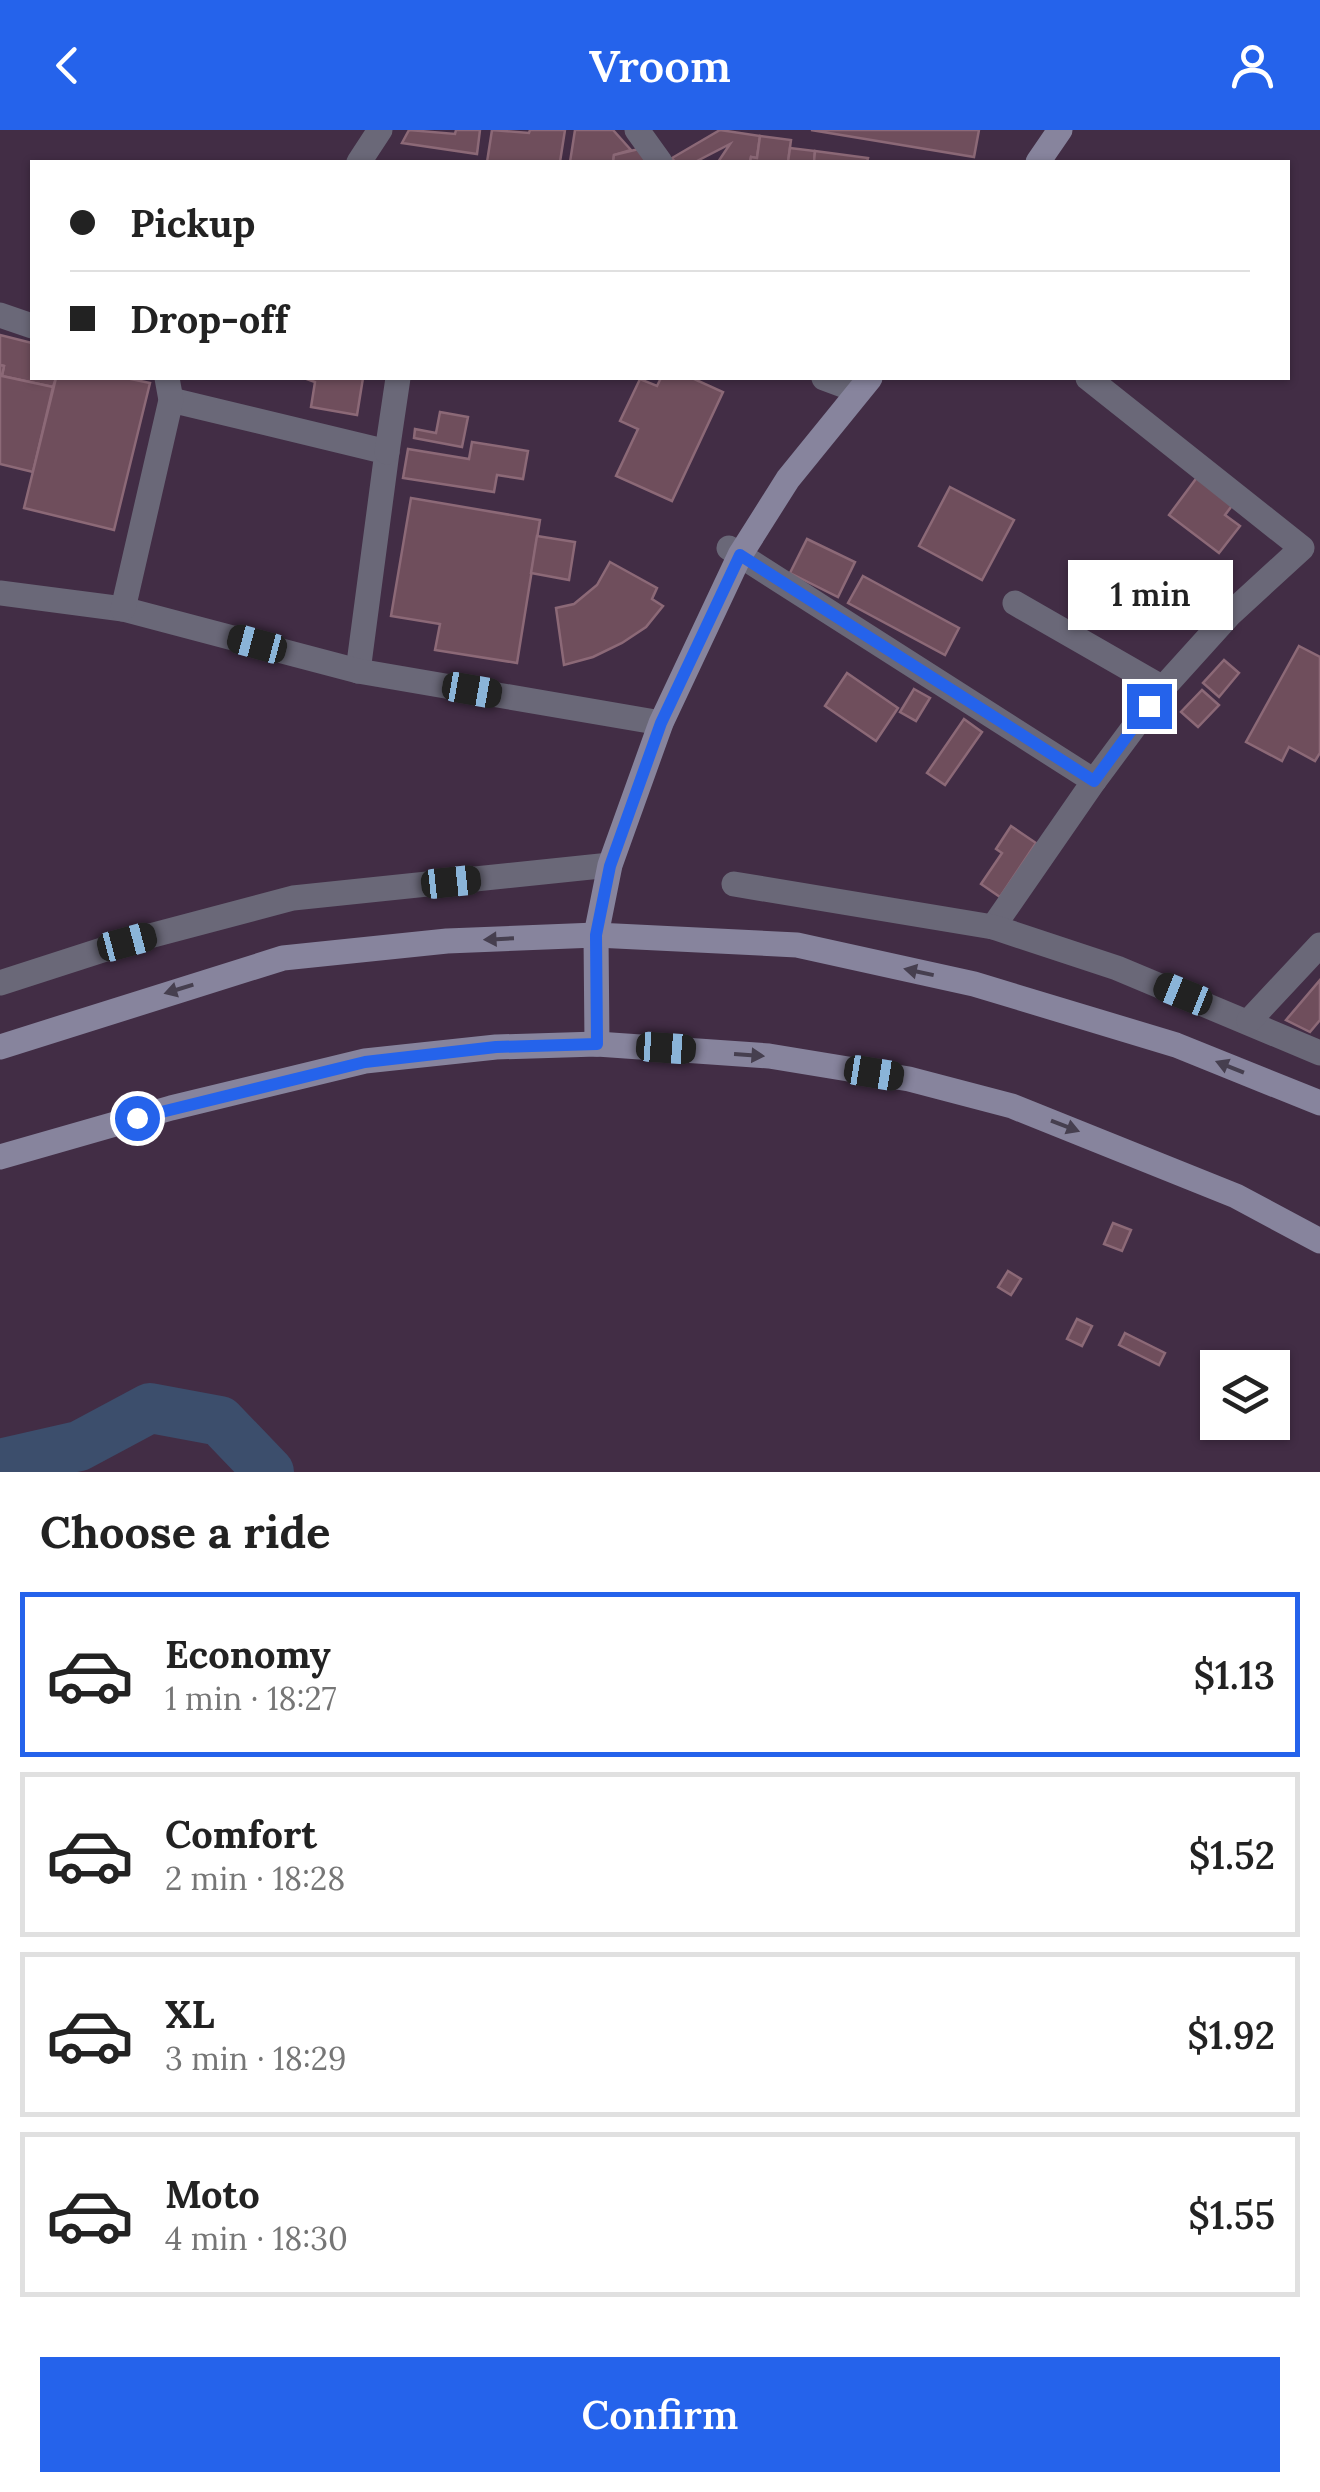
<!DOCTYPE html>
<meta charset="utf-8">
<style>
:root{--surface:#fff;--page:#f2f2f2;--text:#222;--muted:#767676;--line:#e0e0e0;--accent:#2563eb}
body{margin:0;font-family:Lora,serif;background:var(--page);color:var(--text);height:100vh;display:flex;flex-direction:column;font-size:38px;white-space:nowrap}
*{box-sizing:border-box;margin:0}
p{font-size:32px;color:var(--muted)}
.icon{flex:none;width:55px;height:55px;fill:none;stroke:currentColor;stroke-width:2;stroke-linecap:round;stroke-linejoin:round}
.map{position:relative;height:1342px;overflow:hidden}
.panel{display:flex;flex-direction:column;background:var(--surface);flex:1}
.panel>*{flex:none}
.top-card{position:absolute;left:30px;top:30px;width:1260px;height:220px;border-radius:0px;box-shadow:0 2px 8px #0004;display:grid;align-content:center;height:220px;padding:0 40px;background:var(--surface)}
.fabs{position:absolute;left:1200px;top:1220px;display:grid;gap:20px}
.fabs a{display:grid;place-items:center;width:90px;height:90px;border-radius:0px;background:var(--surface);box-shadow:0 2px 8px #0004;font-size:50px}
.end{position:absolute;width:45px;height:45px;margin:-22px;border:12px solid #2563eb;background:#fff;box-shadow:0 0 0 5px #fff}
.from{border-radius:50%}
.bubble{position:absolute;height:70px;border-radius:0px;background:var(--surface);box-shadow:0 2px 8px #0004;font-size:32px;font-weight:600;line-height:70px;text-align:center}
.car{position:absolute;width:30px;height:60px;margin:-30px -15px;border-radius:12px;box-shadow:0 0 8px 2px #0007;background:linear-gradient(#222 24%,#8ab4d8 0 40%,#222 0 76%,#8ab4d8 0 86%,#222 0)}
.top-card b{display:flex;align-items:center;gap:35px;height:95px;font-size:38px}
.top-card b+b{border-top:2px solid var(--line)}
.top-card i{width:25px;height:25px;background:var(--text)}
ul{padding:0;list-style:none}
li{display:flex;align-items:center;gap:30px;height:165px;margin:0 20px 15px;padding:0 20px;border:5px solid var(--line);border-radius:0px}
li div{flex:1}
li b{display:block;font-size:38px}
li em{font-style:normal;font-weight:600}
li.active{border-color:var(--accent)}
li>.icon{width:90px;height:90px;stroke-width:1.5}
h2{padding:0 40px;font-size:45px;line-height:120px}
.button{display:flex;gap:20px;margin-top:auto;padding:20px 40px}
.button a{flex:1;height:115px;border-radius:0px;background:var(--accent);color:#fff;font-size:40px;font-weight:600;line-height:115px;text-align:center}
header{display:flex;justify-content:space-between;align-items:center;height:130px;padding:0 40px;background:var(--accent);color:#fff;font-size:45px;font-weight:600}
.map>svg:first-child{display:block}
</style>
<header><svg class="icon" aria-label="back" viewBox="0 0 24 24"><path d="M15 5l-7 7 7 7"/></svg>Vroom<svg class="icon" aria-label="person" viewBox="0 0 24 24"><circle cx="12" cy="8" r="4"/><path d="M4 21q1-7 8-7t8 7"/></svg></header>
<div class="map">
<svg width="1320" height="1342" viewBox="0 0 1320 1342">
<rect width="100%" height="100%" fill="#422d45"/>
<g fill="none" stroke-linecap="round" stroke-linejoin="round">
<!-- river -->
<path stroke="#3c4e6c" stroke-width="50" d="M0,1334L79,1316L150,1278L220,1291L269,1342"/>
</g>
<!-- building -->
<g fill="#6f4e5c" stroke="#8c6977" stroke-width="2.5">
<path d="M409,0L455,4L456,0H480L477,24L402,13Z"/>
<path d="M492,0L529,3L530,0H565L560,32H487Z"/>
<path d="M575,0H613L631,20L614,25L613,32H570Z"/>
<path d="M720,0L760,6L757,28L751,27L750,32H718L730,14L695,32H675L672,28Z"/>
<path d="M811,0H979L974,27Z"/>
<path d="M760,6L791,10L788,32H750L751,27L757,28Z"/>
<path d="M643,18L651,32H613L614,25Z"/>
<path d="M790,18L815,21L814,32H788Z"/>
<path d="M815,21L868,28L867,32H814Z"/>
<path d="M0,205L32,213V248H56L53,257L2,246L4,236L0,235Z"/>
<path d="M0,235L4,236L2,246L53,257L33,342L0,334Z"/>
<path d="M56,248H126L150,253L114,400L24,378Z"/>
<path d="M304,248H363L357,285L311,277L315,252Z"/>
<path d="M661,248H692L723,262L672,371L616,346L638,299L620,291L640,249L657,256Z"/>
<path d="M440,282L468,287L462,317L414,308L415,299L436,303Z"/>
<path d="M472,312L528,321L523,349L497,345L494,362L403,348L408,319L469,329Z"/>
<path d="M1198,346L1234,373L1225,385L1240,396L1219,423L1169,385Z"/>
<path d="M950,357L1014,390L982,450L919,416Z"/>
<path d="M411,368L540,390L517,533L435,520L440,494L391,486Z"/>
<path d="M537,406L575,412L569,450L531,443Z"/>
<path d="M807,409L855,432L838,467L790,443Z"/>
<path d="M610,432L657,458L652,469L663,476L646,497L622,513L593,527L564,535L556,478L574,474L597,455Z"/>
<path d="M863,446L959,498L945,525L848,473Z"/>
<path d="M1299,516L1320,527V623L1315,631L1289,617L1282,631L1246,612Z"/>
<path d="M1224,530L1239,543L1219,567L1203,553Z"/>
<path d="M847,543L898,578L876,611L825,576Z"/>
<path d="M914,559L930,568L916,591L900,582Z"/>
<path d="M1202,560L1219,575L1198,597L1181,582Z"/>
<path d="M964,589L982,602L945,655L927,643Z"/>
<path d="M1011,696L1036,713L1000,767L981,754L1002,723L996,719Z"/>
<path d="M1320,850V890L1310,902L1286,890Z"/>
<path d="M1113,1093L1131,1100L1122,1121L1104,1114Z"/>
<path d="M1008,1141L1021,1149L1011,1165L998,1157Z"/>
<path d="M1077,1189L1092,1196L1082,1216L1067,1209Z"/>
<path d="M1125,1203L1165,1223L1159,1235L1119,1215Z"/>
</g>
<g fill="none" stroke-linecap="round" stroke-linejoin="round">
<!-- minor -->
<g stroke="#6a6878" stroke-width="25">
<path d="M637,0L660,32"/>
<path d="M359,32L380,0"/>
<path d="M0,185L32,196"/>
<path d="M824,248L859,261"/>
<path d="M1088,248L1302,418L1229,485L1163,558L1094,651"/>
<path d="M171,270L387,322L358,541"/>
<path d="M387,322L398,248"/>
<path d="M729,418L1094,651L993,797"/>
<path d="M0,463L123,479L358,541L661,593"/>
<path d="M1015,473L1163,558"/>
<path d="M123,479L171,270L167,248"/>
<path d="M734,754L993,797L1117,838L1320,923"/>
<path d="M0,853L127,812L293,768L610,735"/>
<path d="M1249,891L1320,815"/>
</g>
<!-- secondary -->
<g stroke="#87849d" stroke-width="25">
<path d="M1038,32L1060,0"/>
<path d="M597,914L596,805L610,735L661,593L740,425L788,349L870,248"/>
<path d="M0,917L283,828L447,811L596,805L797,815L974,854L1176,915L1320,973"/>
<path d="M0,1027L171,978L365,931L496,917L597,914L769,926L909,949L1012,976L1236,1066L1320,1111"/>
</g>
</g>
<!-- one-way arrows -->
<defs><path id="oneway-solid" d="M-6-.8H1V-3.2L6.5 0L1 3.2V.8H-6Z" transform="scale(2.5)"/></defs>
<g fill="#463f4f">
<use href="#oneway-solid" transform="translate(499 809) rotate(177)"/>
<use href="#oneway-solid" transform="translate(919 842) rotate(-168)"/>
<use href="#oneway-solid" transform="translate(179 859) rotate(163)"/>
<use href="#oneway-solid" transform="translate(749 925) rotate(4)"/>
<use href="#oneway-solid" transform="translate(1230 937) rotate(-158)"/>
<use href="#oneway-solid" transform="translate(1065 996) rotate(21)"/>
</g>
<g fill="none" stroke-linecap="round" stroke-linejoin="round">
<!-- route -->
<path stroke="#2563eb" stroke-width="12" d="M137,988L365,932L496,917L597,914L596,805L610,736L661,593L740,425L1094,651L1149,576"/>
</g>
</svg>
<div class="fabs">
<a><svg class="icon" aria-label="layers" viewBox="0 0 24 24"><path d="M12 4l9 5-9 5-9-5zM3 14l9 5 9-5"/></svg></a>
</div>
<i class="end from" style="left:137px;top:988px"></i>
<i class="end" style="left:1149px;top:576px"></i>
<div class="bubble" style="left:1068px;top:430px;width:165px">1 min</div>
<i class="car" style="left:257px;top:514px;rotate:285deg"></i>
<i class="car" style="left:472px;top:560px;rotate:100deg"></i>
<i class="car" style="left:451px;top:752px;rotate:84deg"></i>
<i class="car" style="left:127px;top:812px;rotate:75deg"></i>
<i class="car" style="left:1183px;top:864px;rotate:292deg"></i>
<i class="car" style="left:666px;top:918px;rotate:94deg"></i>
<i class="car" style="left:874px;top:943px;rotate:99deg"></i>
<div class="top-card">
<b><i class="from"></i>Pickup</b>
<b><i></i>Drop-off</b>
</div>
</div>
<section class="panel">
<h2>Choose a ride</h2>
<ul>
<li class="active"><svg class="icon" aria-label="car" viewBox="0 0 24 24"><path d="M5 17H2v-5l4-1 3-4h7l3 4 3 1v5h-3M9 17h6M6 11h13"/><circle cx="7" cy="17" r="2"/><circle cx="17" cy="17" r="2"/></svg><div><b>Economy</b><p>1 min · 18:27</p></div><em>$1.13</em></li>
<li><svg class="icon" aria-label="car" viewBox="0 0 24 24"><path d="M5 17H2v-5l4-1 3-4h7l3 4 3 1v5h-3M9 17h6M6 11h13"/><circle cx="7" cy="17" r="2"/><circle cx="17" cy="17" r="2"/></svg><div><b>Comfort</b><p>2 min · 18:28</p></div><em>$1.52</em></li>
<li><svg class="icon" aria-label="car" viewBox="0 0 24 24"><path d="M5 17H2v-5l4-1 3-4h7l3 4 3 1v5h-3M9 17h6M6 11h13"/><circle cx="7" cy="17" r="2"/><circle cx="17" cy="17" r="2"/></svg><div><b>XL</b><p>3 min · 18:29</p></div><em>$1.92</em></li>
<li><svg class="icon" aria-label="car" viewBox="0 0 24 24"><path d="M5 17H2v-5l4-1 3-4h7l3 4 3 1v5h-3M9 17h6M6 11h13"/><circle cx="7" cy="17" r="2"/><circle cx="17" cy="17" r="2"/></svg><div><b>Moto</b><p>4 min · 18:30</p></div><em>$1.55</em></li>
</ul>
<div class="button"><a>Confirm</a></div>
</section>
